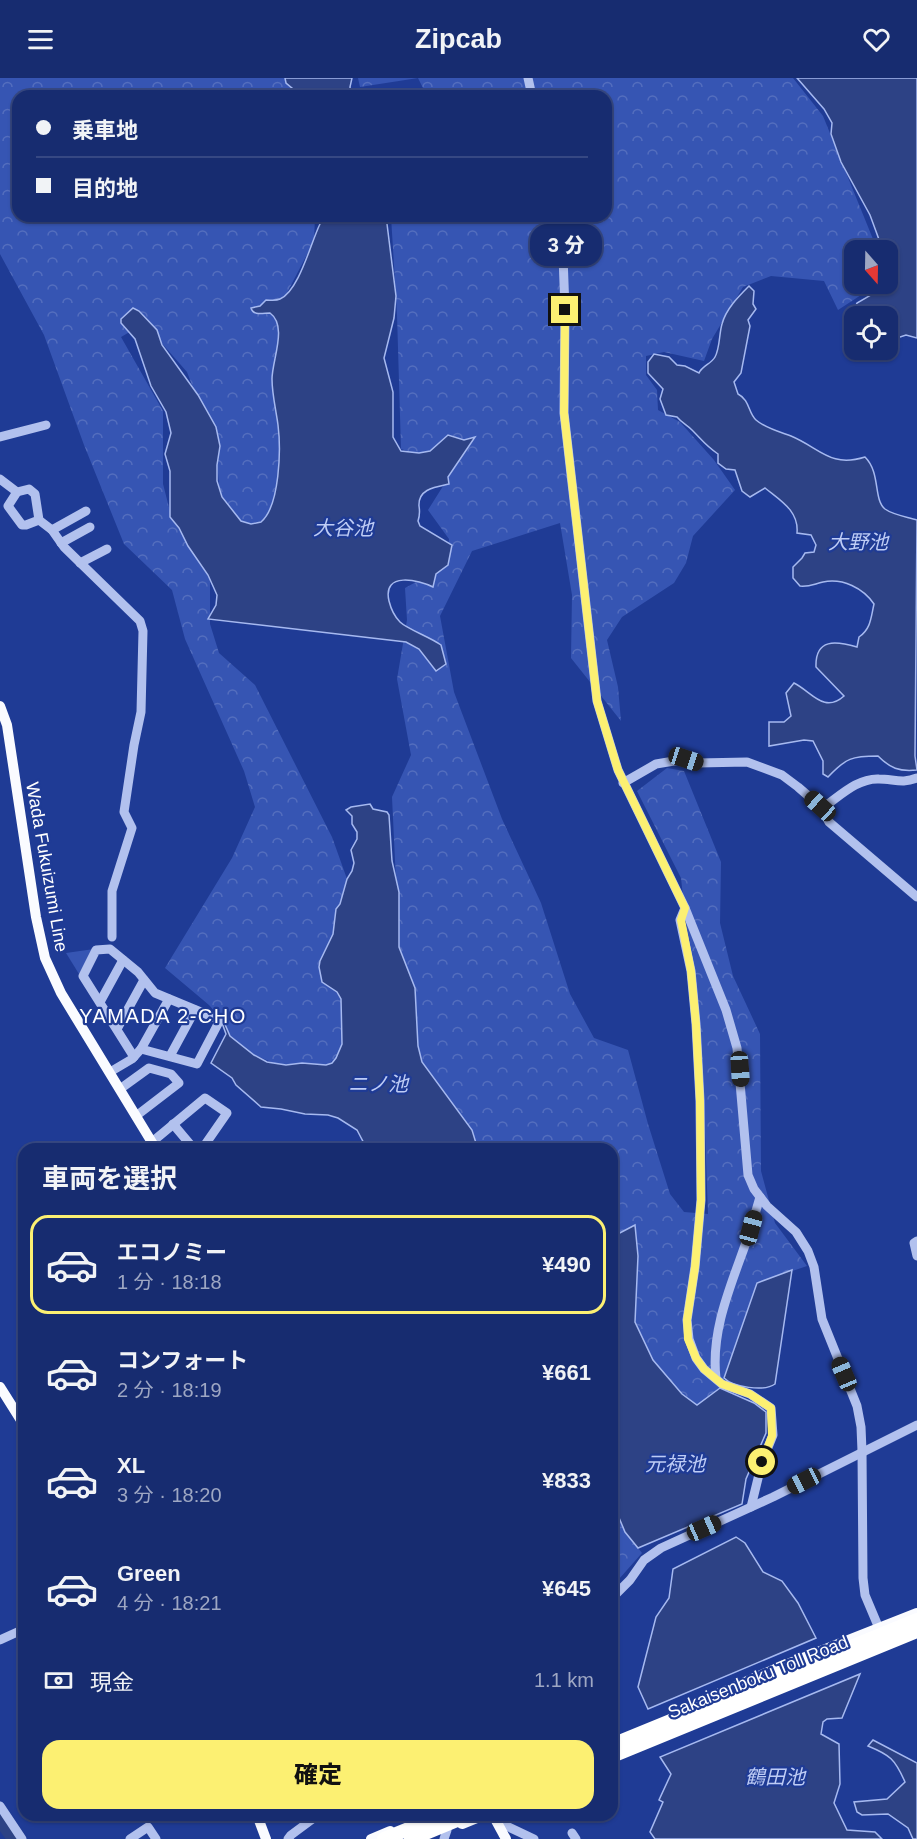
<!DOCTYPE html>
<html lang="ja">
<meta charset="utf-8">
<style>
:root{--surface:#172c70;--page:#203475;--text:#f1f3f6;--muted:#9ea7c3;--line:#364883;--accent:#fcf072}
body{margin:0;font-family:Helvetica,"Noto Sans JP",sans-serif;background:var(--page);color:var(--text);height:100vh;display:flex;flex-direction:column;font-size:22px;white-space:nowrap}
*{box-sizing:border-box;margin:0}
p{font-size:20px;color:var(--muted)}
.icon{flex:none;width:33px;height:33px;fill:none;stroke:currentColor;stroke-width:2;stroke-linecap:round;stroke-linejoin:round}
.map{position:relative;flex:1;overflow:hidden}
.side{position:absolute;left:18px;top:1065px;width:600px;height:678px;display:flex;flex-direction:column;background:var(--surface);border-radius:18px;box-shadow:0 2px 4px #0004,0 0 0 2px var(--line)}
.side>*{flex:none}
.top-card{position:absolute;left:12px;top:12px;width:600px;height:132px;border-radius:18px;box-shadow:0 2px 4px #0004,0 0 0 2px var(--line);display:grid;align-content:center;height:132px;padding:0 24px;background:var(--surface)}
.needle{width:39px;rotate:160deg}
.tools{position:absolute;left:844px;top:162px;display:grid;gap:12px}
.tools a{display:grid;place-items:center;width:54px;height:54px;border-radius:12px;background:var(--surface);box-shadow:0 2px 4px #0004,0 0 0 2px var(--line);font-size:30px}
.end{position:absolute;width:27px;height:27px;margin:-14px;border:8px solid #fcf072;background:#111;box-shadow:0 0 0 3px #111}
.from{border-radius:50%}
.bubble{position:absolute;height:42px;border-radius:18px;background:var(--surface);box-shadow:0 2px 4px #0004,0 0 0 2px var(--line);font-size:20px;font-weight:800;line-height:42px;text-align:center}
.car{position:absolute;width:18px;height:36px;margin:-18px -9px;border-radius:8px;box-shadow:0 0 4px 2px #0007;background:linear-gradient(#222 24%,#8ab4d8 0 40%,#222 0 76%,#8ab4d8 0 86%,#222 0)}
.top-card b{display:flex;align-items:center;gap:21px;height:57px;font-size:22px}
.top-card b+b{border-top:2px solid var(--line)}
.top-card i{width:15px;height:15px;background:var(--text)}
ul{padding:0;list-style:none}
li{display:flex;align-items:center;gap:18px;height:99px;margin:0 12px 9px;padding:0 12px;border:3px solid transparent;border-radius:18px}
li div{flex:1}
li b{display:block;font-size:22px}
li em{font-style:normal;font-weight:800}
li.active{border-color:var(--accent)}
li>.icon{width:54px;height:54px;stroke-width:1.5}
h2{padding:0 24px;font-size:27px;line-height:72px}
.pay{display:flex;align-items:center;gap:15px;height:66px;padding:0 24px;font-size:22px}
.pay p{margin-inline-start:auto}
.button{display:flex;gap:12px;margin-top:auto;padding:12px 24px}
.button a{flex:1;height:69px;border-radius:18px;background:var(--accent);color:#111;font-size:24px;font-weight:800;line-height:69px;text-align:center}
header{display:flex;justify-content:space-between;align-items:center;height:78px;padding:0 24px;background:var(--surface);font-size:27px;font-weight:800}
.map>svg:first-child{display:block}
</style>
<header><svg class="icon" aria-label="menu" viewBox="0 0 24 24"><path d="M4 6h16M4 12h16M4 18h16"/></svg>Zipcab<svg class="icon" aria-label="heart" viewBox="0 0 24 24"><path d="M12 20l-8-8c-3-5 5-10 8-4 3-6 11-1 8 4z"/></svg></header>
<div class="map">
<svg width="917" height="1761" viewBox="0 0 917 1761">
<defs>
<pattern id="forest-crowns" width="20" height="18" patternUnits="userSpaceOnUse" patternTransform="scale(1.5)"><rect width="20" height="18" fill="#3655b3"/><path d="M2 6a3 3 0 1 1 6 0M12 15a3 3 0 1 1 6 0" fill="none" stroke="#546ebe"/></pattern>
</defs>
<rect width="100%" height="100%" fill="#1f3b95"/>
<!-- green -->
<path fill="#3655b3" d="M94,871L79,896L66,875Z"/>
<!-- forest -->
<g fill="url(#forest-crowns)">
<path d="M0,0H293V18H18V138H315L314,163L276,236L286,268L277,417L268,442L242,447L220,420L216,370L187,294L152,254L140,248L121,259L163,333V406L172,441L210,500V546L219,575L255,607L332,759L347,801L340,826L336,831L333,856L320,883L319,889L322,904L337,914L341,921L342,966L336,980L327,987L302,985L279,987L254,977L230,958L224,944L209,927L165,890L232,780L255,729L244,693L185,561L172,512L124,466L84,367L44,257L0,176Z"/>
<path d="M358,0H793L823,38L877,171L855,172V206H878L838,232L824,203L771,198L743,209L712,261L704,283L664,274L646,278V297L657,312L658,332L680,344L714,382L735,412L693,458L686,485L674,505L622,539L607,562L618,609L621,643L571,580L572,517L560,445L472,473L440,538L454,614L502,741L541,825L570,916L594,960L628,972L648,1046L670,1116L684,1134L708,1136L703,1000L681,800L637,713L667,690L684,693L721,784L720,845L733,898L760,956L761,1093L775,1145L807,1188L757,1205L720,1310L697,1327L682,1316L653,1282L635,1244L638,1178L635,1147L612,1159V1071H475L476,1065L422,984L418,968L415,910L399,869V814L396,803L392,719L411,677L397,601L407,542L405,510L447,487L449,461L428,432L462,378L450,364L421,377L401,371L397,236L391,138H606V18H421L425,14L418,0L360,9Z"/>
<path d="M612,1423L625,1454L642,1475L619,1501L612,1498Z"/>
</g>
<!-- water -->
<g fill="#2d4285" stroke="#a6b9f0" stroke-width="1.5">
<path d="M285,0H352L350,9L351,18H294L293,11L286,5Z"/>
<path d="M797,0H917V260L906,257L888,263V238H855V243L852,236L857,225L871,217L882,206H888V172H881V167L870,137L841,84L831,56L832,45L824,31Z"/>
<path d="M313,138H386L396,218L394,240L384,280L393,314V359L401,373L419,375L430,373L448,357L464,362L475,359L448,399L449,406C435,409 418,411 419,428C420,434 420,437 418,443L420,448L452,467L448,487L436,496L433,509C419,502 382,493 389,523C391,531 394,538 400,544C407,551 430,559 441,567L446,586L436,593L419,571L406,564L208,541L216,527L217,517L208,497L188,468L179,450L170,439V393L165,376L171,355L166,334L151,308L135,261L121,245V241L133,230L139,233L157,252L162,267L198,317L216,349L220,368L217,387V403L222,419L241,443L251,446L261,444C280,428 281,371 278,347C276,332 272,316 272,301C272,282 288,248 270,235C263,235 253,238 251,230L260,228L266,222C271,222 276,223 280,221C299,213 311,164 320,146Z"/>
<path d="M749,208L754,213L753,226L756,231L748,242L750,248L741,295L734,304L738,316C750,322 748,335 756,342C765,350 780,354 791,358C820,370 830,390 865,379C881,395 873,421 885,431C893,437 908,439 917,442L915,678L917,692C899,694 890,690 878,678C852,678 846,680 828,699L823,696V683L813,663L804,662L769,668V644H784L791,638L786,615L794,605C812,614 824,636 844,618L816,589C815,560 836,563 857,569L859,559C871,551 871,539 874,526C863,510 843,500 823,504C814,506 809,509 800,508L793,500V489L802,480L805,475L814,474L816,467L811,457L797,455C799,433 781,423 765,410L750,419L742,413L735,392L726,391L718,385V376C706,368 702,362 692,352C687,347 682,345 677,339L666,337L660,321L663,311L648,295V284L654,276L669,279L677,287L685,288L699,295C702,288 711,286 715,279C720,270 719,256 722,246C726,231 738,219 749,208Z"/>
<path d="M370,726L373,731L387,734L389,737L392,783L399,814V869L415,910L418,968L422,984L472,1052L476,1065L475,1071H367L357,1052L338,1040L328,1037L305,1036L281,1031L261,1029L236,1007L232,1000L211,985L226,956L222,945L224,944L230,958L254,977L267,984L286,987L302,985L326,987L332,985L336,980L342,966L341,921L337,914L322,904L319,889L320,883L333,856L336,831L340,826L347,801L352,793L354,785L351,772L357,761V754L352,746V738L346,732L351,729Z"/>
<path d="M635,1147L638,1178L635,1244L653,1282L682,1316L697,1327L720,1310L754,1325L766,1334V1355L746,1401L742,1426L638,1470L625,1454L612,1423V1159Z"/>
<path d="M792,1192L775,1306C764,1314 733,1309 724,1300L757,1205Z"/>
<path d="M736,1459L745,1465L763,1494L782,1503L798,1525L816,1560L648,1631L638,1609L656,1539L669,1520L673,1491Z"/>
<path d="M860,1596L842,1640L827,1641L823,1644L821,1656L839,1666L840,1706L834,1725L847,1752L875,1754L882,1761H655L650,1754L663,1724L659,1722L671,1696L660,1679Z"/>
<path d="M873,1662L917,1685V1761H913L908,1750L888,1736L862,1737L857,1734L854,1724L887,1721L905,1704C895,1681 890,1677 868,1668Z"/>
</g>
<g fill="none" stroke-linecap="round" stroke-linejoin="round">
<!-- river -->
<path stroke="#2d4285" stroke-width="12" d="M0,1743L13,1761"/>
<!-- minor -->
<g stroke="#b2c1ee" stroke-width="9">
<path d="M528,0L532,18"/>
<path d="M558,138L563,178L565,232L564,335L597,623L618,692L685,830L726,932L737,970L748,1097L754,1111L767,1128L796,1154L808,1173L814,1189L822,1241L857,1328L861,1349L862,1373L863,1500L865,1517L881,1555"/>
<path d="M0,359L46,347"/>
<path d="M0,401L17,414L29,411L35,416L39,442L52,452L64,469L140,543L143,553L141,634L134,667L124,734L132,750L112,813V859"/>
<path d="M17,414L8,428L22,447H26L39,442"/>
<path d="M52,452L86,433"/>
<path d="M61,465L90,449"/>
<path d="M80,485L107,471"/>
<path d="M623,705L656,686L686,681L698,685L747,684L782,697L798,709L820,728L829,744L917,819"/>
<path d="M820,728L824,729C841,717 858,700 879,701C893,701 903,706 917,700"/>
<path d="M685,830L680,842L691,893L696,946L700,1023L701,1122L695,1189L687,1242L689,1261L696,1280L704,1291L722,1306L750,1316L771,1330L773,1357L762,1384L751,1429"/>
<path d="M100,924L123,882"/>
<path d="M117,951L144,902"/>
<path d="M170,978L195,932"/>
<path d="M134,979L83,898L96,872L110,871L138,894L155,915L220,942L197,986L141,971"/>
<path d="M110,994L132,981L141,971L169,921"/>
<path d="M120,1011L149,990L171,996L179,1005L136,1038"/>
<path d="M173,1046L194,1071"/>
<path d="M152,1064L205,1020L227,1035L202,1071"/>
<path d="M917,1163L914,1165L917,1178"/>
<path d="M716,1300C710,1248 735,1199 751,1150C754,1140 757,1129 760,1119"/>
<path d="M612,1520L630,1502L644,1482L661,1470L773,1419L917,1347"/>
<path d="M0,1562L24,1551"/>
<path d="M0,1728L22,1761"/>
<path d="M496,1743L534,1761"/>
<path d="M572,1755L576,1761"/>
<path d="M130,1761L148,1749L156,1761"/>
<path d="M288,1761L291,1757L318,1737"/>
<path d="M444,1761L447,1752"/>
</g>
<!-- major -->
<g stroke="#fafbff" stroke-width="10">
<path d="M0,628L7,647L36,839L45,880L61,915L156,1071"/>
<path d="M0,1309L24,1347"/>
<path d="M681,1632L775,1591L917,1535"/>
<path d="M257,1737L266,1761"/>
<path d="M493,1737L506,1761"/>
<path d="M462,1746L484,1737"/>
<path d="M371,1761L390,1753"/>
</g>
<!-- highway -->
<g stroke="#fff" stroke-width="14">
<path d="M384,1761L443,1737"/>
<path d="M411,1761L469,1737"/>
</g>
<!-- highway-bridge -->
<g stroke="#fff" stroke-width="14">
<path d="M612,1667L917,1542"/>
<path d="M612,1678L917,1553"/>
</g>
</g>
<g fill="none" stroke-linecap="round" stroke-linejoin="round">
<!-- route -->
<path stroke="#fcf072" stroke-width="8" d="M565,232L564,335L597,623L618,692L685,830L681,842L691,893L696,946L700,1023L701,1122L695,1189L687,1242L688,1261L696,1280L704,1291L722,1306L750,1316L771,1330L772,1358L762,1384"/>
</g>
<g text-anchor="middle" stroke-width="4.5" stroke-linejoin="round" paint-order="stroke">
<!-- street labels -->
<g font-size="18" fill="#fff" stroke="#1f3b95">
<text transform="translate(47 789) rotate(80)" y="6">Wada Fukuizumi Line</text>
<text transform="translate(758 1599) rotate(-22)" y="6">Sakaisenboku Toll Road</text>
</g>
<!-- water labels -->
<g font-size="20" font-style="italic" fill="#beccf5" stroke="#1f3b95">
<text x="343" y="457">大谷池</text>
<text x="858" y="471">大野池</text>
<text x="378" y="1013">ニノ池</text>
<text x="675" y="1393">元禄池</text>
<text x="775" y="1706">鶴田池</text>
</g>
<!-- neighbourhood labels -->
<g font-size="20" letter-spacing="1.5" fill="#fff" stroke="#1f3b95">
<text x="163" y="945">YAMADA 2-CHO</text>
</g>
</g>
</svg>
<div class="tools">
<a><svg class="needle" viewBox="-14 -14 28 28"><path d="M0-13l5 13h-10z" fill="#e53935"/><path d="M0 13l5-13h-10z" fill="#9ea7c3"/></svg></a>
<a><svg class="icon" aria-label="locate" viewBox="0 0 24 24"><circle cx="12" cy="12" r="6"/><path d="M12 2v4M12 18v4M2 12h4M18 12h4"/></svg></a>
</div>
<i class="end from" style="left:762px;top:1384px"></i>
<i class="end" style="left:565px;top:232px"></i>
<div class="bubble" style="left:530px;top:146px;width:72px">3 分</div>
<i class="car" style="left:686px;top:681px;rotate:108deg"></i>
<i class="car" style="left:820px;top:728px;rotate:312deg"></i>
<i class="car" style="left:740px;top:991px;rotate:176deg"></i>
<i class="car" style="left:751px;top:1150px;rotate:15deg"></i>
<i class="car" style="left:844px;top:1296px;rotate:337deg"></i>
<i class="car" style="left:804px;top:1403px;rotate:243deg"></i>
<i class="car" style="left:704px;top:1450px;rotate:66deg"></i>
<div class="top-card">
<b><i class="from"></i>乗車地</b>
<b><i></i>目的地</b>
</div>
<section class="side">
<h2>車両を選択</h2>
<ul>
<li class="active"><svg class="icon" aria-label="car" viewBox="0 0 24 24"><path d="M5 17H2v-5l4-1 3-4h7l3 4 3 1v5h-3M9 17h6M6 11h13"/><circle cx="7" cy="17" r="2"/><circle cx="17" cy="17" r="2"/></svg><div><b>エコノミー</b><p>1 分 · 18:18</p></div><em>¥490</em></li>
<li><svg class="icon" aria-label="car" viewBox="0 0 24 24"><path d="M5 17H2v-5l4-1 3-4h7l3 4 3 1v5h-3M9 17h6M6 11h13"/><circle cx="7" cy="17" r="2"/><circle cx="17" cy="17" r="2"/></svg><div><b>コンフォート</b><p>2 分 · 18:19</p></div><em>¥661</em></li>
<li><svg class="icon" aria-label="car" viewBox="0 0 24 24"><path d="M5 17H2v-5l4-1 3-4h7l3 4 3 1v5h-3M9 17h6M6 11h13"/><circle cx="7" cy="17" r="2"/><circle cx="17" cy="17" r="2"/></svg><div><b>XL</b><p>3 分 · 18:20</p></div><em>¥833</em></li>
<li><svg class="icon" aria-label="car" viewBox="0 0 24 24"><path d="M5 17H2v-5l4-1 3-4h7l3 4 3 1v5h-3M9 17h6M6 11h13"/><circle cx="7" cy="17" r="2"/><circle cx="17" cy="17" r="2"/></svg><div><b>Green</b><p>4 分 · 18:21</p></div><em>¥645</em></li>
</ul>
<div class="pay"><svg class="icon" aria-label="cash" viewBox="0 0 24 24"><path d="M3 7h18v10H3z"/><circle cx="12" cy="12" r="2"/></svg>現金<p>1.1 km</p></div>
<div class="button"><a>確定</a></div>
</section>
</div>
